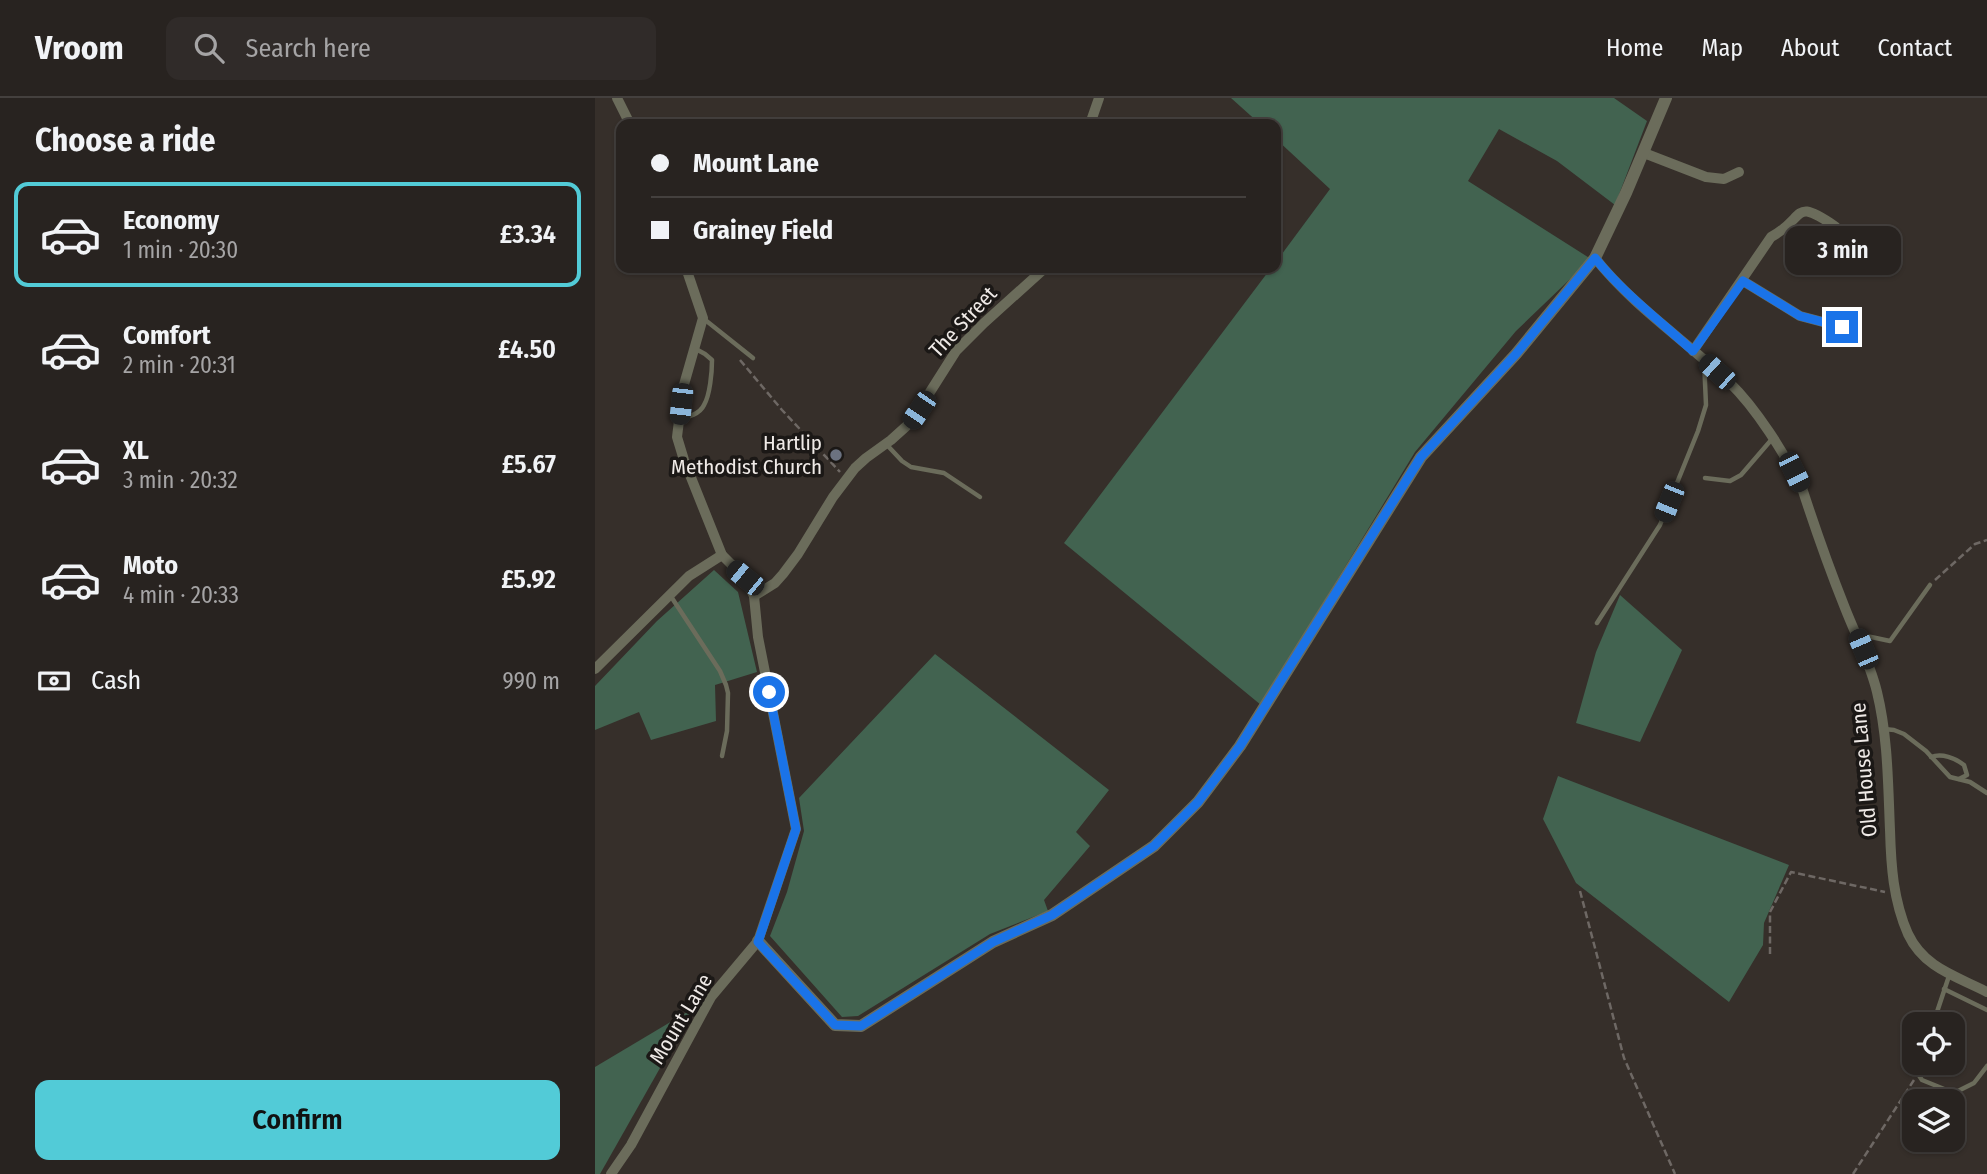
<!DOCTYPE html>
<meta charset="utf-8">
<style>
:root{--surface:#282320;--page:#302b29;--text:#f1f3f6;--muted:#a5a4a5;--line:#44403e;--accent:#52cbd7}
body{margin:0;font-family:"Fira Sans Condensed",sans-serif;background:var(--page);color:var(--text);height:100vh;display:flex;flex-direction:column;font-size:26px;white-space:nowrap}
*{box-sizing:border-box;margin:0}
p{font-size:23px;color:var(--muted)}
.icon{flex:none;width:38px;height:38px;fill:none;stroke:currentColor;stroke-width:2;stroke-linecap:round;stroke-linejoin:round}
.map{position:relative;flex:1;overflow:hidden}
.sheet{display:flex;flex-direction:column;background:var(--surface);width:595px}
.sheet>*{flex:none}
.guide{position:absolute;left:21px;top:21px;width:665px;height:154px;border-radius:14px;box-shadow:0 2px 5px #0004,0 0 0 2px var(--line);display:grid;align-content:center;height:154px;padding:0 35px;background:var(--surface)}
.buttons{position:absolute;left:1307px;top:914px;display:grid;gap:14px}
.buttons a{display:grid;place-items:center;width:63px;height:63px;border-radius:14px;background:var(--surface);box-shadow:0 2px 5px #0004,0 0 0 2px var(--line);font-size:35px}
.end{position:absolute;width:32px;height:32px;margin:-16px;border:9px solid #1a73e8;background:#fff;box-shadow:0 0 0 4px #fff}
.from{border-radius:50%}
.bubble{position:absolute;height:49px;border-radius:14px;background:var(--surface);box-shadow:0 2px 5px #0004,0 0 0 2px var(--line);font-size:23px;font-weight:600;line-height:49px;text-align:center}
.car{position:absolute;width:21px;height:42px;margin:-21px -10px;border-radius:9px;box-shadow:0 0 5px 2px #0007;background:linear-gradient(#222 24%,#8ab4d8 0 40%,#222 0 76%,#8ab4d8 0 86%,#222 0)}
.guide b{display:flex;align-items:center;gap:24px;height:66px;font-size:26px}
.guide b+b{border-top:2px solid var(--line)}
.guide i{width:18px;height:18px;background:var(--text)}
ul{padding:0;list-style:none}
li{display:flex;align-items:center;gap:21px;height:105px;margin:0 14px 10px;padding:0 21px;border:4px solid transparent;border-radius:14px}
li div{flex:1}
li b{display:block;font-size:26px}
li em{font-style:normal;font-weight:600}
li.selected{border-color:var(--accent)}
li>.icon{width:63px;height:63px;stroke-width:1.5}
h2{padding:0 35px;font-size:32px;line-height:84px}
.pay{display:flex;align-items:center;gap:18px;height:77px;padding:0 35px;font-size:26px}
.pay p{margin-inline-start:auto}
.button{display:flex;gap:14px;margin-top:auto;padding:14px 35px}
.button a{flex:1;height:80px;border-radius:14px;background:var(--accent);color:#111;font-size:28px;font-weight:600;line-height:80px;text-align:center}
header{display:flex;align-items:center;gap:42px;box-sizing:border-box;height:98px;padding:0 35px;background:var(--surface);border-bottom:2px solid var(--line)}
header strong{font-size:33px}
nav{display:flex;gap:38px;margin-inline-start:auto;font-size:24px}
.search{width:490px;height:63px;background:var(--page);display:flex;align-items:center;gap:18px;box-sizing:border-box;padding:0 24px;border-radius:14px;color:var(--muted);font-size:26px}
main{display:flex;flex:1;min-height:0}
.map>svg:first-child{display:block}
</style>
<header>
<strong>Vroom</strong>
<div class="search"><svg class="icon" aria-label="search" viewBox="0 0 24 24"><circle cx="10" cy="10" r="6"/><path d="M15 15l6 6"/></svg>Search here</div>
<nav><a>Home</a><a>Map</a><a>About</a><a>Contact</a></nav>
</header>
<main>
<section class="sheet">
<h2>Choose a ride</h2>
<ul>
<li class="selected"><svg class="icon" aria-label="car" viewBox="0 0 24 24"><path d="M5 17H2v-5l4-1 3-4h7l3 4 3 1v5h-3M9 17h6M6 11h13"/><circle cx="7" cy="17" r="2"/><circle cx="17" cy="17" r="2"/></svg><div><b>Economy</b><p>1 min · 20:30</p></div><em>£3.34</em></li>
<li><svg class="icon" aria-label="car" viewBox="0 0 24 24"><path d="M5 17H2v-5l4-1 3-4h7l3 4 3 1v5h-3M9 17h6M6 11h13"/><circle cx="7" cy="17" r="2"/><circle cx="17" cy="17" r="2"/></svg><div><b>Comfort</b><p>2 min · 20:31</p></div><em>£4.50</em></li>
<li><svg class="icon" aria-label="car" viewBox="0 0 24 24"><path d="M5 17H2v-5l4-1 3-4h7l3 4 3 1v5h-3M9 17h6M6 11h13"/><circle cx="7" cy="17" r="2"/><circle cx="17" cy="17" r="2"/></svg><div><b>XL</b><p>3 min · 20:32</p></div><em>£5.67</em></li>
<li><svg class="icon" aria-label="car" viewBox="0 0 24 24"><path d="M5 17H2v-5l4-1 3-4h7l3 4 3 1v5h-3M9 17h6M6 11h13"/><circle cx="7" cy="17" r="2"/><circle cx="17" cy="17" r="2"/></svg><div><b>Moto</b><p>4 min · 20:33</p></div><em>£5.92</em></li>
</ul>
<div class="pay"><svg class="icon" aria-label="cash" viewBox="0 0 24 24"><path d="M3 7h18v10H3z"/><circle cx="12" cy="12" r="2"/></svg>Cash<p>990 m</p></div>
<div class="button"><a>Confirm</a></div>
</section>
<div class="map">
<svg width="1392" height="1076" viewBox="0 0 1392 1076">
<rect width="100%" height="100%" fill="#362f2a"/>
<!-- green -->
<g fill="#426350">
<path d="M636,0H1019L1052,23L1020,107L962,63L904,31L873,83L996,161L921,233L820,354L666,607L469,445L676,170H681V164L735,91L681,41V26H665Z"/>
<path d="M119,472L143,494L162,574L120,587L121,623L56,642L44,614L0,632V588L62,523Z"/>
<path d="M1025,497L1087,552L1045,644L981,625L1001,554Z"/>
<path d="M340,556L514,692L481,734L495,748L449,802L453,813L395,836L263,918L247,919L175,838L192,794L209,733L204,700Z"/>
<path d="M963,678L1194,767L1169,825L1168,847L1134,904L981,785L948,721Z"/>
<path d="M99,910L5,1076H0V969Z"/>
</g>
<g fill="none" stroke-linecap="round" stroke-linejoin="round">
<!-- path -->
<g stroke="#6e6864" stroke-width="2.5" stroke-dasharray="7 3.5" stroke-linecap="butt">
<path d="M145,262L187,312L245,374"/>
<path d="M1340,482L1380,446L1392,442"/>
<path d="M985,793L1029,960L1080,1076"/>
<path d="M1175,856V814L1196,774L1290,794"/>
<path d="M1258,1076L1319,982"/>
</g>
<!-- service -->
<g stroke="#6b6c5b" stroke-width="4.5">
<path d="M109,221L158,260"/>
<path d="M85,321C93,319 105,316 109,307C115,297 117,274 117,262L110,256L99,250"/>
<path d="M292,347L307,363L316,369L349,375L385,399"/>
<path d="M1110,380L1135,383L1146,377L1177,341"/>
<path d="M75,497L125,573L131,587L133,595L132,633L127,658"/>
<path d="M1002,525L1065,427L1103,333L1111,307L1109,262"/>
<path d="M1262,536L1295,543L1335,487"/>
<path d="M1289,631L1299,632L1309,636L1331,653L1355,679L1375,684L1392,695"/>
<path d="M1336,659C1347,655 1360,660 1369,667L1372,677L1364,681"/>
<path d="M1349,891L1392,912"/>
<path d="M1338,926L1354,878"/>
<path d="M1327,964L1323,976L1327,982L1359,995L1379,985L1392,968"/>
</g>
<!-- minor -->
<g stroke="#6b6c5b" stroke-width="10">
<path d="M22,0L35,26"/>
<path d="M495,26L504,0"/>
<path d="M1049,55L1111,79L1129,81L1144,74"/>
<path d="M1000,160C1038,208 1090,242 1134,284C1161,310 1190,356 1207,390C1220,430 1234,470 1250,510C1261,538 1275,565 1282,594C1293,639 1293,686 1295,732C1296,767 1298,802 1313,836C1329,870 1361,878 1392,894"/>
<path d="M1148,183L1205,218L1247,229"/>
<path d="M1098,253L1176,139C1212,120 1196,98 1241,129"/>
<path d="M159,498L180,485L188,476L203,456L238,399L260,370L271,360L296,342L316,324L361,253L389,225L450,170"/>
<path d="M0,571L94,478L127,457"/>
<path d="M16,1076L36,1047L116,899L163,843L201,731L163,539L159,498L150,480L127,457L89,362L82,339L88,290L108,220L91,170"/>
</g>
<!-- tertiary -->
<path stroke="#6b6c5b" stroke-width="12" d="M163,843L240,927L266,928L398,844L457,817L559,748L603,704L645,648L826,359L921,256L1000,160L1031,95L1071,0"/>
</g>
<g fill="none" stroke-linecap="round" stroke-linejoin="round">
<!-- route -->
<path stroke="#1a73e8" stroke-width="9" d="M174,594L201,731L163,844L240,927L266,928L398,844L457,817L559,748L603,704L645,648L826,359L921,256L1000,160C1028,195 1065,223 1098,253L1148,183L1205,218L1247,229"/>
</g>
<!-- markers -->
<circle fill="#6b7280" stroke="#1b1816" stroke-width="2.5" cx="241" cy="357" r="7"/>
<g text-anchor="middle" stroke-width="7" stroke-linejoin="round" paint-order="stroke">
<!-- street labels -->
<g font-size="21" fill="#efeae7" stroke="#1b1816">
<text transform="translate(368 224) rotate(-47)" y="7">The Street</text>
<text transform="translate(1269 672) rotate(-95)" y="7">Old House Lane</text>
<text transform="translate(86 921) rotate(-59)" y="7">Mount Lane</text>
</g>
<!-- poi labels -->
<g font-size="21" fill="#efeae7" stroke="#1b1816" text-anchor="end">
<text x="227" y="352">Hartlip<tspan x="227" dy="24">Methodist Church</tspan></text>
</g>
</g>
</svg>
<div class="buttons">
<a><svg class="icon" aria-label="locate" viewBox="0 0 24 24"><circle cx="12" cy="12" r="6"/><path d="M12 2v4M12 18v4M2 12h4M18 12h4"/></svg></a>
<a><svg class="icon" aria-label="layers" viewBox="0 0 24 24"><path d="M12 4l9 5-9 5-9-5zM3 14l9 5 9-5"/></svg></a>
</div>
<i class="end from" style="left:174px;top:594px"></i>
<i class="end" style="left:1247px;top:229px"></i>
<div class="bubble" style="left:1190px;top:128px;width:116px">3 min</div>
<i class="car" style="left:1122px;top:274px;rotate:312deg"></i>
<i class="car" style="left:86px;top:306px;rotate:186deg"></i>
<i class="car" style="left:324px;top:312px;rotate:214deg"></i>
<i class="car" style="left:1199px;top:374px;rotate:154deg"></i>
<i class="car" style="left:1074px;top:404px;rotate:202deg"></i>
<i class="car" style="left:150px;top:480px;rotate:309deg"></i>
<i class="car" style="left:1268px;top:551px;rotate:337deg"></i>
<div class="guide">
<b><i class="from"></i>Mount Lane</b>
<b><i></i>Grainey Field</b>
</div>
</div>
</main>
